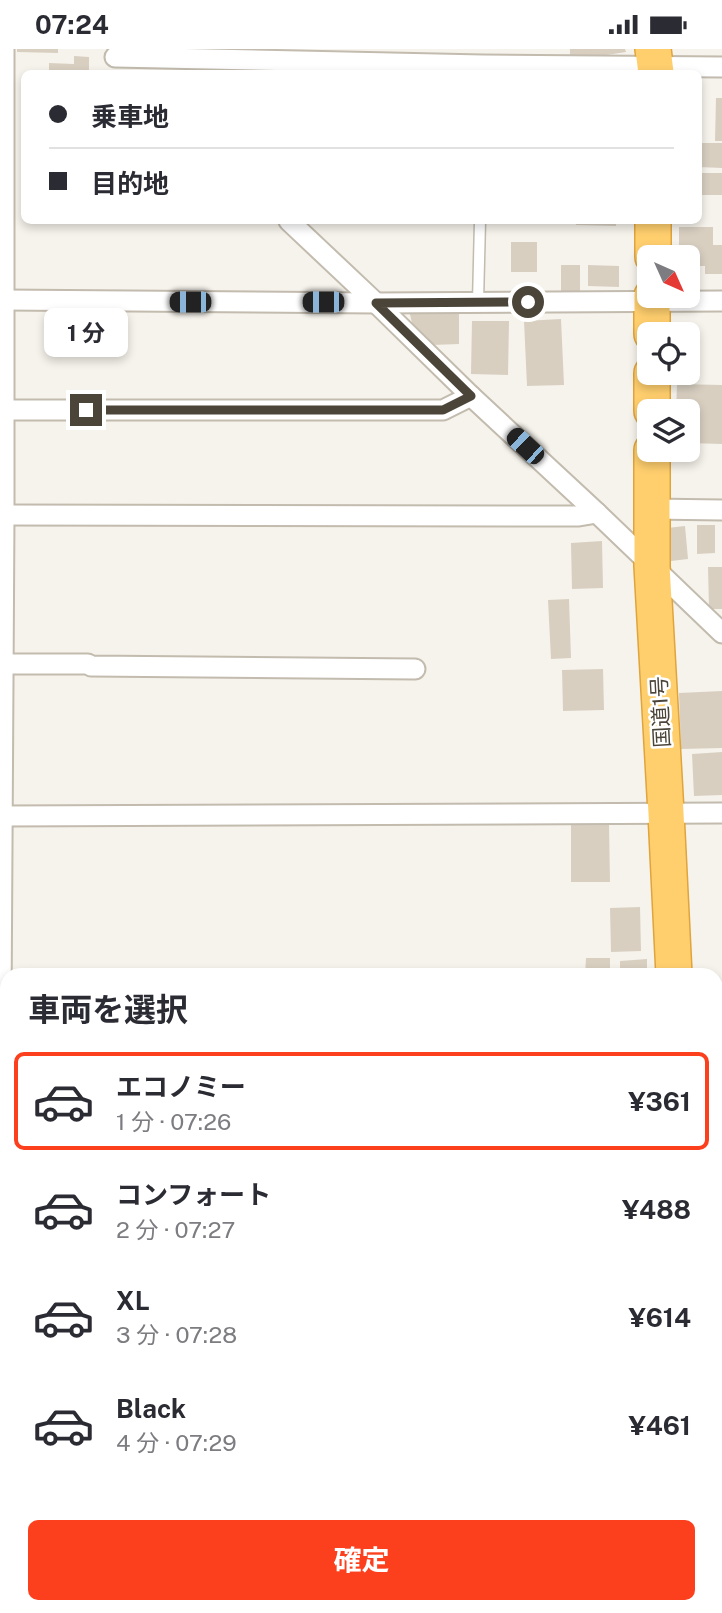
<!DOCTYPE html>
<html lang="ja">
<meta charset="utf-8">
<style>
:root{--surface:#fff;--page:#f2f2f3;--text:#2b2b33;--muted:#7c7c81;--line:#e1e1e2;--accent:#fc3f1d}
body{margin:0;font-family:"Public Sans","Noto Sans JP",sans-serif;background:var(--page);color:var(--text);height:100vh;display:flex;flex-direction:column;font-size:26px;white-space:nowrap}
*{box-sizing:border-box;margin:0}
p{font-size:23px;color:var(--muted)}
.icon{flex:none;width:38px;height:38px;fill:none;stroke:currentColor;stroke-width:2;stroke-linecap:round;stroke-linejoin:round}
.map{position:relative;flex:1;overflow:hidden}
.details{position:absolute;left:0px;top:919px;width:723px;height:646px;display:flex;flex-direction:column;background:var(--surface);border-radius:21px 21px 0 0;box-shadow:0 4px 10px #0003}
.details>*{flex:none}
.banner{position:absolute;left:21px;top:21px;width:681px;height:154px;border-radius:10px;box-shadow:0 4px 10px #0003;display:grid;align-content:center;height:154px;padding:0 28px;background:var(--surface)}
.needle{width:46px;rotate:135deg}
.fabs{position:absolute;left:637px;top:196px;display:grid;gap:14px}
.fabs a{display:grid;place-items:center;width:63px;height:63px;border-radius:10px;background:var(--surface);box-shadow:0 4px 10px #0003;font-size:35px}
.end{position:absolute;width:32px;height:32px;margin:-16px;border:9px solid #4b4439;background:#fff;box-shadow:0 0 0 4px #fff}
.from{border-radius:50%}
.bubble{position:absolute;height:49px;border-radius:10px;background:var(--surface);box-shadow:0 4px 10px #0003;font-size:23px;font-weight:700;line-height:49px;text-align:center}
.car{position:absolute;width:21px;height:42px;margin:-21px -10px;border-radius:9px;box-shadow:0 0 5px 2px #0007;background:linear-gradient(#222 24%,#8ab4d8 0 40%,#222 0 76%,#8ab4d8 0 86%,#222 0)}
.banner b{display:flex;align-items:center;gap:24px;height:66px;font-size:26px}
.banner b+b{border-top:2px solid var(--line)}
.banner i{width:18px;height:18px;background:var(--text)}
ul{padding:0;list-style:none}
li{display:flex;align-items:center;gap:21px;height:98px;margin:0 14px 10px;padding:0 14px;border:4px solid transparent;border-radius:10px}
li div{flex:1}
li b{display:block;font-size:26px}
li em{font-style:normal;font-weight:700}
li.active{border-color:var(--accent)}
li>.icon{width:63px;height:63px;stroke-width:1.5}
h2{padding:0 28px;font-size:32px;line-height:84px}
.button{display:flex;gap:14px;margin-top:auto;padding:14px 28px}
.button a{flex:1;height:80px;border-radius:10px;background:var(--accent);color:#fff;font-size:28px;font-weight:700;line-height:80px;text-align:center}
.status{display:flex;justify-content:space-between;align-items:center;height:49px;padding:0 35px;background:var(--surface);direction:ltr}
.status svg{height:19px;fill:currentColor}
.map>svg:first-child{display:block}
</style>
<div class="status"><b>07:24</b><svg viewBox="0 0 49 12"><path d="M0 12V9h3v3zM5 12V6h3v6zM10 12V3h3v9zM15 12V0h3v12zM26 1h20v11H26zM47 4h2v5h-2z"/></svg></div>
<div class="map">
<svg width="722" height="1564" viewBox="0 0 722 1564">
<rect width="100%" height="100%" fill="#f6f3ec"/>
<!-- building -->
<g fill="#d8cfc1">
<path d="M17,0H58V4L17,3Z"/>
<path d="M570,0H625L626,3L600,7H570Z"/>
<path d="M74,7L89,8V24H49V14L74,15Z"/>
<path d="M716,49H722V92H715Z"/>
<rect x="698" y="53" width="4" height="34"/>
<path d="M698,94H722V119L698,118Z"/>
<rect x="698" y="124" width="24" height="22"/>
<path d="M576,172H616V177L576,176Z"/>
<path d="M679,178H713V196H722V225H705V217H688V208H679Z"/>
<rect x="511" y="193" width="26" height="30"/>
<path d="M561,216H580V242L561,243Z"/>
<path d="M588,216L619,217V238L588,237Z"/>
<path d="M409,261L459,262V295L432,296L412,274Z"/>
<path d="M561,270L564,336L527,337L524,272Z"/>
<path d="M472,272H509L508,326L471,325Z"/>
<path d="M677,335L722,336V395L688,394V362H676Z"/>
<path d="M697,476H715V504L697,505Z"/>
<path d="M685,477L688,510L671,512L667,479Z"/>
<path d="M602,492L603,539L572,540L571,494Z"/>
<path d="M708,518H722V560H709Z"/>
<path d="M569,550L571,609L551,610L548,551Z"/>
<path d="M603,620L604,661L563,662L562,621Z"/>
<path d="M722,642V699L681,700L679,644Z"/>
<path d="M722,703V746L694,747L692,705Z"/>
<path d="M571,775H609L610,833H571Z"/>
<path d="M640,858L641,902L611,903L610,859Z"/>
<path d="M586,909H610V926H585Z"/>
<path d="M647,910V926H620V912Z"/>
<path d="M716,995L722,996V1043H716Z"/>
</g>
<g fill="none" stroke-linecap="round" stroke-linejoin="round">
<defs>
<path id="lane" d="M478,253L480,172"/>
<g id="street">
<path d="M4,0V466L1,962L5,1156L7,1546"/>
<path d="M115,8L483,16L722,18"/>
<path d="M289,172L376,254L471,347L597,464L722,584"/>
<path d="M4,251L376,254L722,252"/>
<path d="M4,361H443L471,347"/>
<path d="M652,460L722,461"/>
<path d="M4,466L579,467L597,464"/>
<path d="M3,615H88L91,617L415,620"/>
<path d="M3,767L722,764"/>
<path d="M716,1260H722"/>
<path d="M716,1466H722"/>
</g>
<g id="secondary">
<path d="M716,958H722"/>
<path d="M0,962H7"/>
</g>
<g id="highway">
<path d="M653,0L656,24"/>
<path d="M653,208V172"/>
<path d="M652,285V247"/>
<path d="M652,324V362"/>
<path d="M652,401V517L666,764L674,926"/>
<path d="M714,1558L715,1564"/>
</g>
</defs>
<!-- lane casing -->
<use href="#lane" stroke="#c2bbae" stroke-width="13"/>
<!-- street casing -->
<use href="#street" stroke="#c2bbae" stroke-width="23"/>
<!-- secondary casing -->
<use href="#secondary" stroke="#d6c79b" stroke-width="32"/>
<!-- highway casing -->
<use href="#highway" stroke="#e0a43c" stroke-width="38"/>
<!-- lane -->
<use href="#lane" stroke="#fff" stroke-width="10"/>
<!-- street -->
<use href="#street" stroke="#fff" stroke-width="19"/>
<!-- secondary -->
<use href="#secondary" stroke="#fff3cd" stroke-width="28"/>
<!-- highway -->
<use href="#highway" stroke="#ffcf6e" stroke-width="35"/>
</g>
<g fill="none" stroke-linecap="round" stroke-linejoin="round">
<!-- route -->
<path stroke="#4b4439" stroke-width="9" d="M86,361H443L471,347L376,254L528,253"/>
</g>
<g text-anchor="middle" stroke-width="5" stroke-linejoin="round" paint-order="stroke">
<!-- street labels -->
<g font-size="21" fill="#4b4439" stroke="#fff">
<text transform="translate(661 663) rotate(-93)" y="7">国道1号</text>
</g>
</g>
</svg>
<div class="fabs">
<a><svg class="needle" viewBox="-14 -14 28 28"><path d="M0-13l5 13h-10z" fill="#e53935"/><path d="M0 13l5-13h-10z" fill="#7c7c81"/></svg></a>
<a><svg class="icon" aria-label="locate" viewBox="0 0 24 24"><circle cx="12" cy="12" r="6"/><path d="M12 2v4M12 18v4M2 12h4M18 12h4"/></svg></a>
<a><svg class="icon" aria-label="layers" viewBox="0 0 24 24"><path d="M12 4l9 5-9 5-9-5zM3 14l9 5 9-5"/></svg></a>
</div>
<i class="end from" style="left:528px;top:253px"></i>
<i class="end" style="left:86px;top:361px"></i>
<div class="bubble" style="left:44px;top:259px;width:84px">1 分</div>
<i class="car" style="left:190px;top:253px;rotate:270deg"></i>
<i class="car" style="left:323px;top:253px;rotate:270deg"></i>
<i class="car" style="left:525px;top:397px;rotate:313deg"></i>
<div class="banner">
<b><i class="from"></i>乗車地</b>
<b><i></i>目的地</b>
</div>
<section class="details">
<h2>車両を選択</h2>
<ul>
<li class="active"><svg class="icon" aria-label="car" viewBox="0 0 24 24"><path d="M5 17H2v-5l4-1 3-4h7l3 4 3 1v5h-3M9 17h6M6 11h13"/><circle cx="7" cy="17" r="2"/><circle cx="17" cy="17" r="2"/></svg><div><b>エコノミー</b><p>1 分 · 07:26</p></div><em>¥361</em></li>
<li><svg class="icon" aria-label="car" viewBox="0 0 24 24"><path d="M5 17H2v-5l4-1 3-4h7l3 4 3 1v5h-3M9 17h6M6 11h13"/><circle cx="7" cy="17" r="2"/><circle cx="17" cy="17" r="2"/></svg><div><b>コンフォート</b><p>2 分 · 07:27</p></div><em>¥488</em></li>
<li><svg class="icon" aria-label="car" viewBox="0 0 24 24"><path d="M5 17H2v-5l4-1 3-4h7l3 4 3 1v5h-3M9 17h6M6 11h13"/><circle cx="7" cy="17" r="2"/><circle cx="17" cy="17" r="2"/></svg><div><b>XL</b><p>3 分 · 07:28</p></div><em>¥614</em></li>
<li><svg class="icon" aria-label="car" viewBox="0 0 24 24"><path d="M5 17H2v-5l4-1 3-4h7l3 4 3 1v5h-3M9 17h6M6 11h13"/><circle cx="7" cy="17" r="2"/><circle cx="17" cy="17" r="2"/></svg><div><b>Black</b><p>4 分 · 07:29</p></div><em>¥461</em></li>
</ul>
<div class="button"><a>確定</a></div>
</section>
</div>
